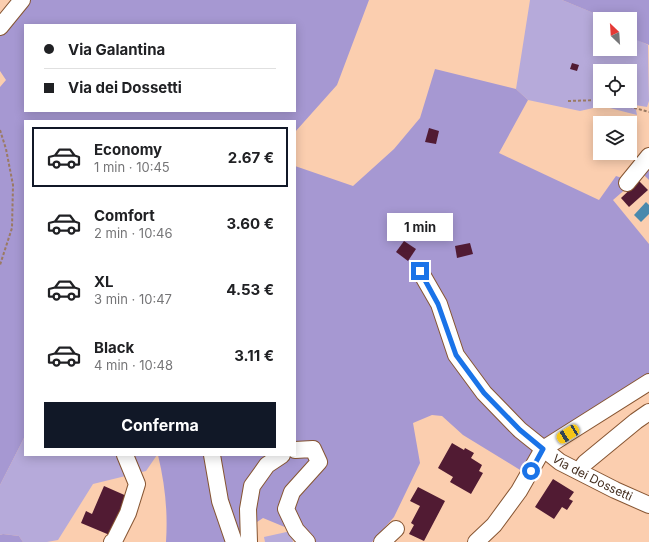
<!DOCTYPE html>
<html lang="it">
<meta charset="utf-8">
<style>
:root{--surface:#fff;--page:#f2f2f2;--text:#202124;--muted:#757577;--line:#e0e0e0;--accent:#111827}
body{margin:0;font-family:Inter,sans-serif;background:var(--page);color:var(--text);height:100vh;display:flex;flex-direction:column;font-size:15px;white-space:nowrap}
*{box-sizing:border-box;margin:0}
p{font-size:13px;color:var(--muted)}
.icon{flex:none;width:22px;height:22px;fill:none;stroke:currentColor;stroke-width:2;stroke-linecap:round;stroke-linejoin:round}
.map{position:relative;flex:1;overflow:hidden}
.details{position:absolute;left:24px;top:120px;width:272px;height:336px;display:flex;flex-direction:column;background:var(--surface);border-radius:0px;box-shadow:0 2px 10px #0003}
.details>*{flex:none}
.top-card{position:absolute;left:24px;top:24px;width:272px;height:88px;border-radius:0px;box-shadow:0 2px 10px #0003;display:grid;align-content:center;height:88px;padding:0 20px;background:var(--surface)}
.needle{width:26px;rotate:335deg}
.tools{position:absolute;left:593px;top:12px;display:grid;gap:8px}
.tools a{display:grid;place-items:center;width:44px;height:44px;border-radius:0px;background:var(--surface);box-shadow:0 2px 10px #0003;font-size:20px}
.end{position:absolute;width:18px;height:18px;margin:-9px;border:5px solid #1a73e8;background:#fff;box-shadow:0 0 0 2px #fff}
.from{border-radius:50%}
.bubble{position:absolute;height:28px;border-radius:0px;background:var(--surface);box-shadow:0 2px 10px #0003;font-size:13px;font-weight:700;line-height:28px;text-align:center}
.car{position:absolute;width:12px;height:24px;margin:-12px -6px;border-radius:5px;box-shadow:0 0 3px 1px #0007;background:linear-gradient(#f5c518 24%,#345 0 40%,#f5c518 0 76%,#345 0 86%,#f5c518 0)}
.top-card b{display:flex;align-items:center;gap:14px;height:38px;font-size:15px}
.top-card b+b{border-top:1px solid var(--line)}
.top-card i{width:10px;height:10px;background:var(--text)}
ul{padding:7px 0 0;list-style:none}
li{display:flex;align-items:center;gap:12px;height:60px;margin:0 8px 6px;padding:0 12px;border:2px solid transparent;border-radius:0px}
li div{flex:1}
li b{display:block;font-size:15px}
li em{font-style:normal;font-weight:700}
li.active{border-color:var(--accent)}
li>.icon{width:36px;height:36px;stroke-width:1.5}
.cta{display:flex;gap:8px;margin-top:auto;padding:8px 20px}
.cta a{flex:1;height:46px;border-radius:0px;background:var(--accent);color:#fff;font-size:16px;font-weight:700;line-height:46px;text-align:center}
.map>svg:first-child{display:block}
</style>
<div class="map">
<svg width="649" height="542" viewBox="0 0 649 542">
<rect width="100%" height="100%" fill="#fbceaf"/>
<!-- green -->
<g fill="#b6aada" fill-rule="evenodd">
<path d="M530,0H562L606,18L608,19H600V49H630V36L648,45L649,101L647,107L635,105L637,115L602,106L580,111L528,100L516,89ZM600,71H630V101H600Z"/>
<path d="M25,436V455H157L146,471L93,484L58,540L47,542H23L19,536L3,534L0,535V485Z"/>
<path d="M291,531L293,542H265L264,537Z"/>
</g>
<!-- forest -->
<g fill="#a698d2" fill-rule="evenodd">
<path d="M19,0H369L337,85L295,132V121H25V436L0,485V87L6,80L0,71V18ZM25,25H295V111H25Z"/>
<path d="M562,0H649V45L634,39L630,36V19H608Z"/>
<path d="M435,69L516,89L528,100L499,153L599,200L616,176L625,179L649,163V180L643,174L613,200L649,244V374L546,441L525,473L463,435L442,416L432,415L413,423L420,463L394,517L372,542H295L292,530L263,518L227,542H166C168,511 165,485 158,455H295V166L353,186L394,149L420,118Z"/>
<path d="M3,534L19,536L23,542H0V535Z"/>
</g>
<!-- water -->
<path fill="#4989ad" d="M646,202L649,205V214L641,222L634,215Z"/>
<!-- building -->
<g fill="#511b33">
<path d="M572,63L579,65L577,71L570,69Z"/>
<path d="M429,128L439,131L436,144L425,142Z"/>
<path d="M639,181L648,190L629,207L621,198Z"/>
<path d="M404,241L416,249L408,261L396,252Z"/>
<path d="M470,243L473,254L457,258L455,246Z"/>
<path d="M452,443L464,450L465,448L474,453L471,458L482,465L479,471L483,473L471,494L450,482L453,477L438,468Z"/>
<path d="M553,479L574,492L569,499L573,501L567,510L562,507L554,519L535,507Z"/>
<path d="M104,486L129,497L112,536L81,523L86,511L92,514Z"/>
<path d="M418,487L445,501L424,541L409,534L414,525L411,523L420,506L410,501Z"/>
</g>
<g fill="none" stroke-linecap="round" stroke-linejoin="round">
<defs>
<g id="minor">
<path d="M0,27L22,0"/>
<path d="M627,183L649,156"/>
<path id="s1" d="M420,271L439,304L456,355L484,393L520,430L560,462L615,490L649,505"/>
<path d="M295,450L313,449L319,462L292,492L286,509L296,530L307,542"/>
<path d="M212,455L220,501L234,542"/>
<path d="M579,471L585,463L636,421L649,412"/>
<path d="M112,542L114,541L128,513L137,484L125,455"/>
<path d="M249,542L248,509L252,486L267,465L282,455"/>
<path d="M382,542L396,529"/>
<path d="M476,542L494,525L519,491L543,449L649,382"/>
</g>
</defs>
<!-- minor casing -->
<use href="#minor" stroke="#865532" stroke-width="18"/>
<!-- path -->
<g stroke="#9b7a63" stroke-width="2" stroke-dasharray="3 2" stroke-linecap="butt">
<path d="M568,101L600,100"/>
<path d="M610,101L649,112"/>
<path d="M0,130L6,149L13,185L12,228L0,265"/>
</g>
<!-- minor -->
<use href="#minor" stroke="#fff" stroke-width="16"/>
</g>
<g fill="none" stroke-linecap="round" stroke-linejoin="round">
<!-- route -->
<path stroke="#1a73e8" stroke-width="5" d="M420,271L438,304L456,355L484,393L520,430L543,449L531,471"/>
</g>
<g text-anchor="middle" stroke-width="4" stroke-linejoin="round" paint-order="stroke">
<!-- street labels -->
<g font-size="12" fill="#432d1e" stroke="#fef8f4">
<text dy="4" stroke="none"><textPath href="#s1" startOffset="278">Via dei Dossetti</textPath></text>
</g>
</g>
</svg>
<div class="tools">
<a><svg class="needle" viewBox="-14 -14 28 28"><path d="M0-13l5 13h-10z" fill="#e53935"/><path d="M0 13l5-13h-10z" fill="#757577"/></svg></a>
<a><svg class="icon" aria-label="locate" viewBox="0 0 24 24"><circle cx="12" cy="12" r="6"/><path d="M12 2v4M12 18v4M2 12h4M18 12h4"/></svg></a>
<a><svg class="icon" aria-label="layers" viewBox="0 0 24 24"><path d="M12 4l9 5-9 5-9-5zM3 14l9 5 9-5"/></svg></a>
</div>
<i class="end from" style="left:531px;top:471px"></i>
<i class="end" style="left:420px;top:271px"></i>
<div class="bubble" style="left:387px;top:213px;width:66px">1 min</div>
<i class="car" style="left:568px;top:434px;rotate:238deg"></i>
<div class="top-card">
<b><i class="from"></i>Via Galantina</b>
<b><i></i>Via dei Dossetti</b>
</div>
<section class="details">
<ul>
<li class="active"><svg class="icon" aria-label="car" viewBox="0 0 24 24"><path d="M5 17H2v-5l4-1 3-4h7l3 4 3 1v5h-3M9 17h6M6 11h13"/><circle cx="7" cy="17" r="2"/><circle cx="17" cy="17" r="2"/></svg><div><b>Economy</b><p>1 min · 10:45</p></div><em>2.67 €</em></li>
<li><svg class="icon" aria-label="car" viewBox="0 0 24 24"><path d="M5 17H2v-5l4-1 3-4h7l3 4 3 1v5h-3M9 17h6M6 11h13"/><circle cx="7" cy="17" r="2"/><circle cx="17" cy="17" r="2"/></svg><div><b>Comfort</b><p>2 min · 10:46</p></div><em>3.60 €</em></li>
<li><svg class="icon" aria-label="car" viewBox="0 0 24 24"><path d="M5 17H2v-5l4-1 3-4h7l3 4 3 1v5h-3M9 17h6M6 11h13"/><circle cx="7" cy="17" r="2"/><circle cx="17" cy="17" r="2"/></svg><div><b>XL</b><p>3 min · 10:47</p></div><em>4.53 €</em></li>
<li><svg class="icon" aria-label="car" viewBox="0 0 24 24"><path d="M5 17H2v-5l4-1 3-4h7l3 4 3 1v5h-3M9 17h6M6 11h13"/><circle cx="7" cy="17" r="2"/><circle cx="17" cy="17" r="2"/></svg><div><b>Black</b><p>4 min · 10:48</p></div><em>3.11 €</em></li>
</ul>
<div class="cta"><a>Conferma</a></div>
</section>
</div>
